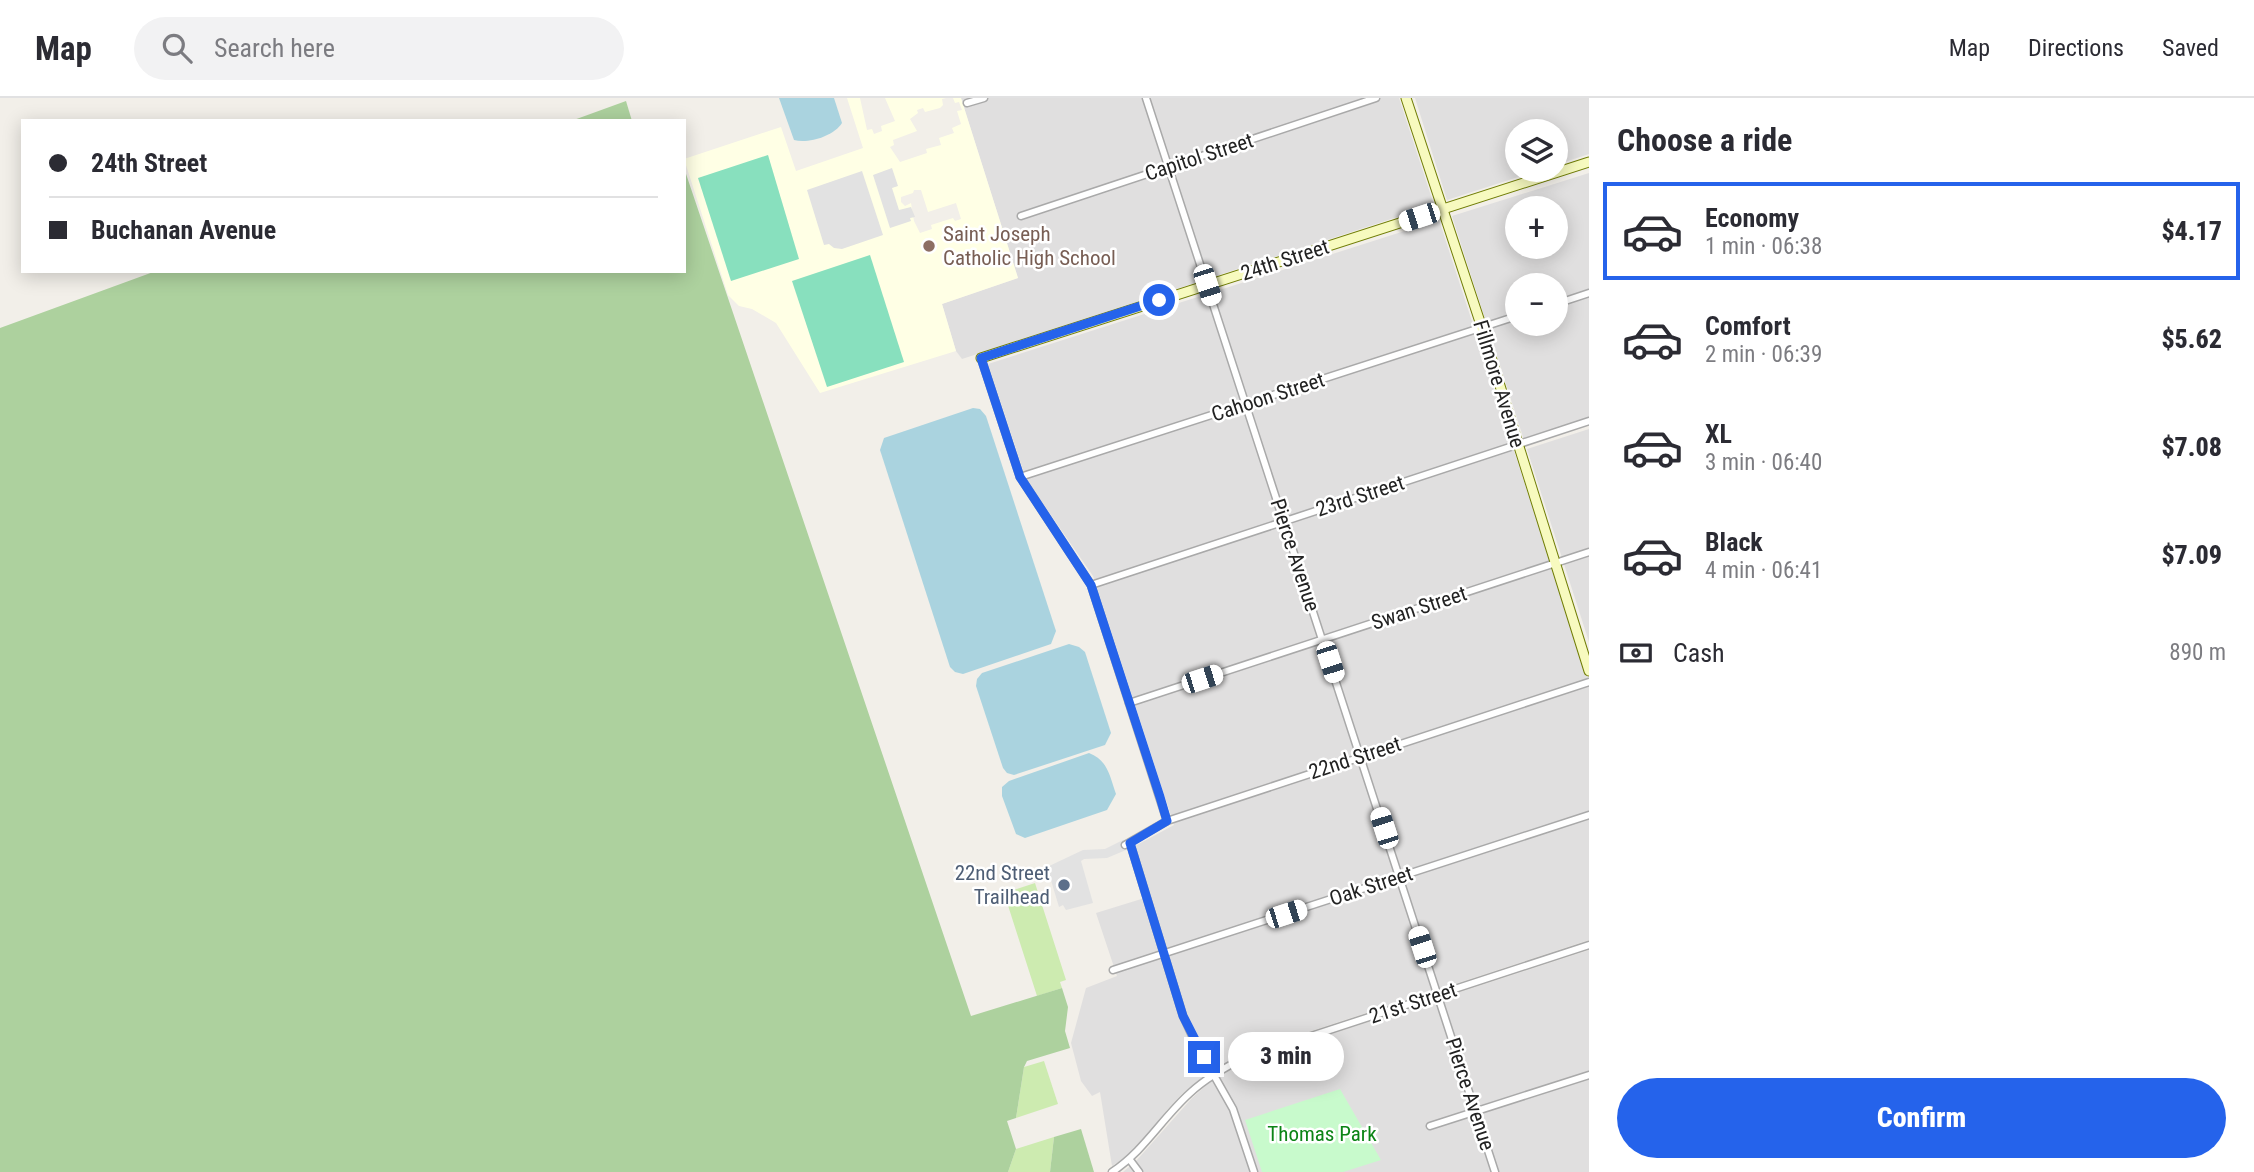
<!DOCTYPE html>
<meta charset="utf-8">
<style>
:root{--surface:#fff;--page:#f2f2f3;--text:#2b2b33;--muted:#7c7c81;--line:#e1e1e2;--accent:#2563eb}
body{margin:0;font-family:"Roboto Condensed",sans-serif;background:var(--page);color:var(--text);height:100vh;display:flex;flex-direction:column;font-size:26px;white-space:nowrap}
*{box-sizing:border-box;margin:0}
p{font-size:23px;color:var(--muted)}
.icon{flex:none;width:38px;height:38px;fill:none;stroke:currentColor;stroke-width:2;stroke-linecap:round;stroke-linejoin:round}
.map{position:relative;flex:1;overflow:hidden}
.drawer{display:flex;flex-direction:column;background:var(--surface);width:665px}
.drawer>*{flex:none}
.top-card{position:absolute;left:21px;top:21px;width:665px;height:154px;border-radius:0px;box-shadow:0 4px 18px #0003;display:grid;align-content:center;height:154px;padding:0 28px;background:var(--surface)}
.fabs{position:absolute;left:1505px;top:21px;display:grid;gap:14px}
.fabs a{display:grid;place-items:center;width:63px;height:63px;border-radius:50%;background:var(--surface);box-shadow:0 4px 18px #0003;font-size:35px}
.end{position:absolute;width:32px;height:32px;margin:-16px;border:9px solid #2563eb;background:#fff;box-shadow:0 0 0 4px #fff}
.from{border-radius:50%}
.bubble{position:absolute;height:49px;border-radius:24px;background:var(--surface);box-shadow:0 4px 18px #0003;font-size:23px;font-weight:800;line-height:49px;text-align:center}
.car{position:absolute;width:21px;height:42px;margin:-21px -10px;border-radius:9px;box-shadow:0 0 5px 2px #0007;background:linear-gradient(#fff 24%,#345 0 40%,#fff 0 76%,#345 0 86%,#fff 0)}
.top-card b{display:flex;align-items:center;gap:24px;height:66px;font-size:26px}
.top-card b+b{border-top:2px solid var(--line)}
.top-card i{width:18px;height:18px;background:var(--text)}
ul{padding:0;list-style:none}
li{display:flex;align-items:center;gap:21px;height:98px;margin:0 14px 10px;padding:0 14px;border:4px solid transparent;border-radius:0px}
li div{flex:1}
li b{display:block;font-size:26px}
li em{font-style:normal;font-weight:800}
li.selected{border-color:var(--accent)}
li>.icon{width:63px;height:63px;stroke-width:1.5}
h2{padding:0 28px;font-size:32px;line-height:84px}
.pay{display:flex;align-items:center;gap:18px;height:77px;padding:0 28px;font-size:26px}
.pay p{margin-inline-start:auto}
.primary-button{display:flex;gap:14px;margin-top:auto;padding:14px 28px}
.primary-button a{flex:1;height:80px;border-radius:42px;background:var(--accent);color:#fff;font-size:28px;font-weight:800;line-height:80px;text-align:center}
header{display:flex;align-items:center;gap:42px;box-sizing:border-box;height:98px;padding:0 35px;background:var(--surface);border-bottom:2px solid var(--line)}
header strong{font-size:33px}
nav{display:flex;gap:38px;margin-inline-start:auto;font-size:24px}
.search{width:490px;height:63px;background:var(--page);display:flex;align-items:center;gap:18px;box-sizing:border-box;padding:0 24px;border-radius:38px;color:var(--muted);font-size:26px}
main{display:flex;flex:1;min-height:0}
.map>svg:first-child{display:block}
</style>
<header>
<strong>Map</strong>
<div class="search"><svg class="icon" aria-label="search" viewBox="0 0 24 24"><circle cx="10" cy="10" r="6"/><path d="M15 15l6 6"/></svg>Search here</div>
<nav><a>Map</a><a>Directions</a><a>Saved</a></nav>
</header>
<main>
<div class="map">
<svg width="1589" height="1074" viewBox="0 0 1589 1074">
<rect width="100%" height="100%" fill="#f2efe9"/>
<!-- residential -->
<g fill="#e0dfdf" fill-rule="evenodd">
<path d="M961,0H1399L1434,107L962,261L956,253L942,206L1018,180Z"/>
<path d="M1415,0H1589V56L1556,67V33H1517V72H1540L1447,102Z"/>
<path d="M1589,75V320L1524,342L1452,118ZM1517,110H1556V149H1517ZM1517,187H1556V226H1517Z"/>
<path d="M1439,122L1589,583V842L1241,956L1202,980L1182,996L1167,1012L1142,1049L1112,1068L1100,994L1092,998L1081,983L1071,945L1086,890L1117,878L1096,815L1151,798L1135,748L1174,727L1093,478L1026,381L988,266Z"/>
<path d="M1589,331V544L1527,351Z"/>
<path d="M1589,852V1074H1123L1136,1063L1192,1000L1210,984L1243,965Z"/>
</g>
<!-- education -->
<path fill="#ffffe5" fill-rule="evenodd" d="M847,0H860L867,32L872,31L874,36L882,33L881,28L895,23L885,0H946L942,1L943,7L940,10L925,14L923,10L917,12L918,15L910,21L917,33L893,42L894,47L890,49L900,64L927,55L926,51L941,47L939,40L954,35L952,30L961,26L957,13L962,12L959,4L955,5L953,0H961L1018,180L942,206L956,253L820,295L776,225L752,211L739,208L728,197L684,61L781,29L796,73L863,50ZM914,92H921L928,114L956,105L961,121L955,123L953,120L931,127L932,131L920,135L914,123L911,105L905,108L901,104V99L913,95Z"/>
<!-- grass -->
<g fill="#cdebb0">
<path d="M1035,785L1066,882L1060,884L1062,890L1037,898L1004,795Z"/>
<path d="M1044,963L1058,1006L1016,1020L1024,969Z"/>
<path d="M1054,1039L1050,1074H1008L1016,1051Z"/>
</g>
<!-- forest -->
<g fill="#add19e">
<path d="M626,3L632,23H571Z"/>
<path d="M684,70L971,918L1062,890L1068,909L1065,933L1070,950L1027,963L1024,969L1016,1020L1007,1023L1016,1051L1008,1074H0V230L156,173H684Z"/>
<path d="M1081,1031L1094,1074H1050L1054,1039Z"/>
</g>
<!-- park -->
<path fill="#c8facc" d="M1340,991L1381,1062L1343,1074H1262L1245,1022Z"/>
<!-- pitch -->
<g fill="#88e0be">
<path d="M768,57L799,161L731,183L698,80Z"/>
<path d="M870,157L904,264L827,289L792,183Z"/>
</g>
<!-- parking -->
<g fill="#e2e2e2">
<path d="M892,70L898,88L892,90L899,112L911,109L915,119L910,120L911,123L890,130L873,77Z"/>
<path d="M862,73L883,137L842,151L834,150L829,146L824,147L807,92Z"/>
<path d="M1123,742L1126,752L1107,760L1084,761L1081,763L1093,805L1066,812L1063,807L1059,809L1047,769L1083,752L1105,751Z"/>
</g>
<!-- water -->
<g fill="#aad3df">
<path d="M779,0H834L842,25C834,38 808,46 794,42Z"/>
<path d="M973,310L980,311L986,318L1056,533L1051,546L963,576L955,574L950,569L880,352L884,340Z"/>
<path d="M1069,546L1079,549L1085,554L1111,635L1105,647L1014,677L1007,675L1003,670L976,588L977,581L982,575Z"/>
<path d="M1089,655C1108,662 1110,679 1116,696L1107,712L1025,740L1016,736L1002,698V689L1009,683Z"/>
</g>
<g fill="none" stroke-linecap="round" stroke-linejoin="round">
<defs>
<g id="street">
<path d="M1146,0L1495,1074"/>
<path d="M967,5L984,0"/>
<path d="M1021,118L1376,0"/>
<path d="M1556,206L1589,195"/>
<path d="M981,260L1020,379L1091,487L1167,723"/>
<path d="M1020,379L1517,218"/>
<path d="M1091,487L1589,323"/>
<path d="M1129,605L1589,454"/>
<path d="M1130,745L1183,918L1194,942L1233,1011L1254,1074"/>
<path d="M1125,747L1167,723L1589,584"/>
<path d="M1113,872L1589,717"/>
<path d="M1430,1028L1589,977"/>
<path d="M1130,1062L1139,1074"/>
<path d="M1112,1074C1144,1053 1162,1020 1190,995C1205,981 1223,971 1241,961L1589,847"/>
</g>
<g id="secondary">
<path d="M1406,0L1482,230L1589,573"/>
<path d="M981,260L1589,64"/>
</g>
</defs>
<!-- street casing -->
<use href="#street" stroke="#a9a9a9" stroke-width="9"/>
<!-- secondary casing -->
<use href="#secondary" stroke="#707d05" stroke-width="11"/>
<!-- street -->
<use href="#street" stroke="#fff" stroke-width="6"/>
<!-- secondary -->
<use href="#secondary" stroke="#f7fabf" stroke-width="9"/>
</g>
<g fill="none" stroke-linecap="round" stroke-linejoin="round">
<!-- route -->
<path stroke="#2563eb" stroke-width="9" d="M1159,202L981,260L1020,379L1091,487L1160,699L1167,723L1130,745L1183,918L1204,959"/>
</g>
<!-- markers -->
<circle fill="#8d6e63" stroke="#fff" stroke-width="2.5" cx="929" cy="148" r="7"/>
<circle fill="#5c6f8a" stroke="#fff" stroke-width="2.5" cx="1064" cy="787" r="7"/>
<g text-anchor="middle" stroke-width="5" stroke-linejoin="round" paint-order="stroke">
<!-- street labels -->
<g font-size="21" fill="#222" stroke="#fff">
<text transform="translate(1199 59) rotate(-18)" y="7">Capitol Street</text>
<text transform="translate(1285 162) rotate(-18)" y="7">24th Street</text>
<text transform="translate(1499 286) rotate(73)" y="7">Fillmore Avenue</text>
<text transform="translate(1268 299) rotate(-18)" y="7">Cahoon Street</text>
<text transform="translate(1360 398) rotate(-18)" y="7">23rd Street</text>
<text transform="translate(1295 457) rotate(72)" y="7">Pierce Avenue</text>
<text transform="translate(1419 510) rotate(-18)" y="7">Swan Street</text>
<text transform="translate(1355 660) rotate(-18)" y="7">22nd Street</text>
<text transform="translate(1371 788) rotate(-18)" y="7">Oak Street</text>
<text transform="translate(1413 905) rotate(-18)" y="7">21st Street</text>
<text transform="translate(1470 996) rotate(72)" y="7">Pierce Avenue</text>
</g>
<!-- education labels -->
<g font-size="21" fill="#785e54" stroke="#fff" text-anchor="start">
<text x="943" y="143">Saint Joseph<tspan x="943" dy="24">Catholic High School</tspan></text>
</g>
<!-- service labels -->
<g font-size="21" fill="#4e5e75" stroke="#fff" text-anchor="end">
<text x="1050" y="782">22nd Street<tspan x="1050" dy="24">Trailhead</tspan></text>
</g>
<!-- park labels -->
<g font-size="21" fill="#0c8416" stroke="#fff">
<text x="1322" y="1043">Thomas Park</text>
</g>
</g>
</svg>
<div class="fabs">
<a><svg class="icon" aria-label="layers" viewBox="0 0 24 24"><path d="M12 4l9 5-9 5-9-5zM3 14l9 5 9-5"/></svg></a>
<a>+</a>
<a>−</a>
</div>
<i class="end from" style="left:1159px;top:202px"></i>
<i class="end" style="left:1204px;top:959px"></i>
<div class="bubble" style="left:1228px;top:934px;width:116px">3 min</div>
<i class="car" style="left:1419px;top:119px;rotate:252deg"></i>
<i class="car" style="left:1207px;top:187px;rotate:162deg"></i>
<i class="car" style="left:1330px;top:564px;rotate:162deg"></i>
<i class="car" style="left:1202px;top:581px;rotate:72deg"></i>
<i class="car" style="left:1384px;top:730px;rotate:342deg"></i>
<i class="car" style="left:1286px;top:816px;rotate:72deg"></i>
<i class="car" style="left:1422px;top:849px;rotate:342deg"></i>
<div class="top-card">
<b><i class="from"></i>24th Street</b>
<b><i></i>Buchanan Avenue</b>
</div>
</div>
<section class="drawer">
<h2>Choose a ride</h2>
<ul>
<li class="selected"><svg class="icon" aria-label="car" viewBox="0 0 24 24"><path d="M5 17H2v-5l4-1 3-4h7l3 4 3 1v5h-3M9 17h6M6 11h13"/><circle cx="7" cy="17" r="2"/><circle cx="17" cy="17" r="2"/></svg><div><b>Economy</b><p>1 min · 06:38</p></div><em>$4.17</em></li>
<li><svg class="icon" aria-label="car" viewBox="0 0 24 24"><path d="M5 17H2v-5l4-1 3-4h7l3 4 3 1v5h-3M9 17h6M6 11h13"/><circle cx="7" cy="17" r="2"/><circle cx="17" cy="17" r="2"/></svg><div><b>Comfort</b><p>2 min · 06:39</p></div><em>$5.62</em></li>
<li><svg class="icon" aria-label="car" viewBox="0 0 24 24"><path d="M5 17H2v-5l4-1 3-4h7l3 4 3 1v5h-3M9 17h6M6 11h13"/><circle cx="7" cy="17" r="2"/><circle cx="17" cy="17" r="2"/></svg><div><b>XL</b><p>3 min · 06:40</p></div><em>$7.08</em></li>
<li><svg class="icon" aria-label="car" viewBox="0 0 24 24"><path d="M5 17H2v-5l4-1 3-4h7l3 4 3 1v5h-3M9 17h6M6 11h13"/><circle cx="7" cy="17" r="2"/><circle cx="17" cy="17" r="2"/></svg><div><b>Black</b><p>4 min · 06:41</p></div><em>$7.09</em></li>
</ul>
<div class="pay"><svg class="icon" aria-label="cash" viewBox="0 0 24 24"><path d="M3 7h18v10H3z"/><circle cx="12" cy="12" r="2"/></svg>Cash<p>890 m</p></div>
<div class="primary-button"><a>Confirm</a></div>
</section>
</main>
